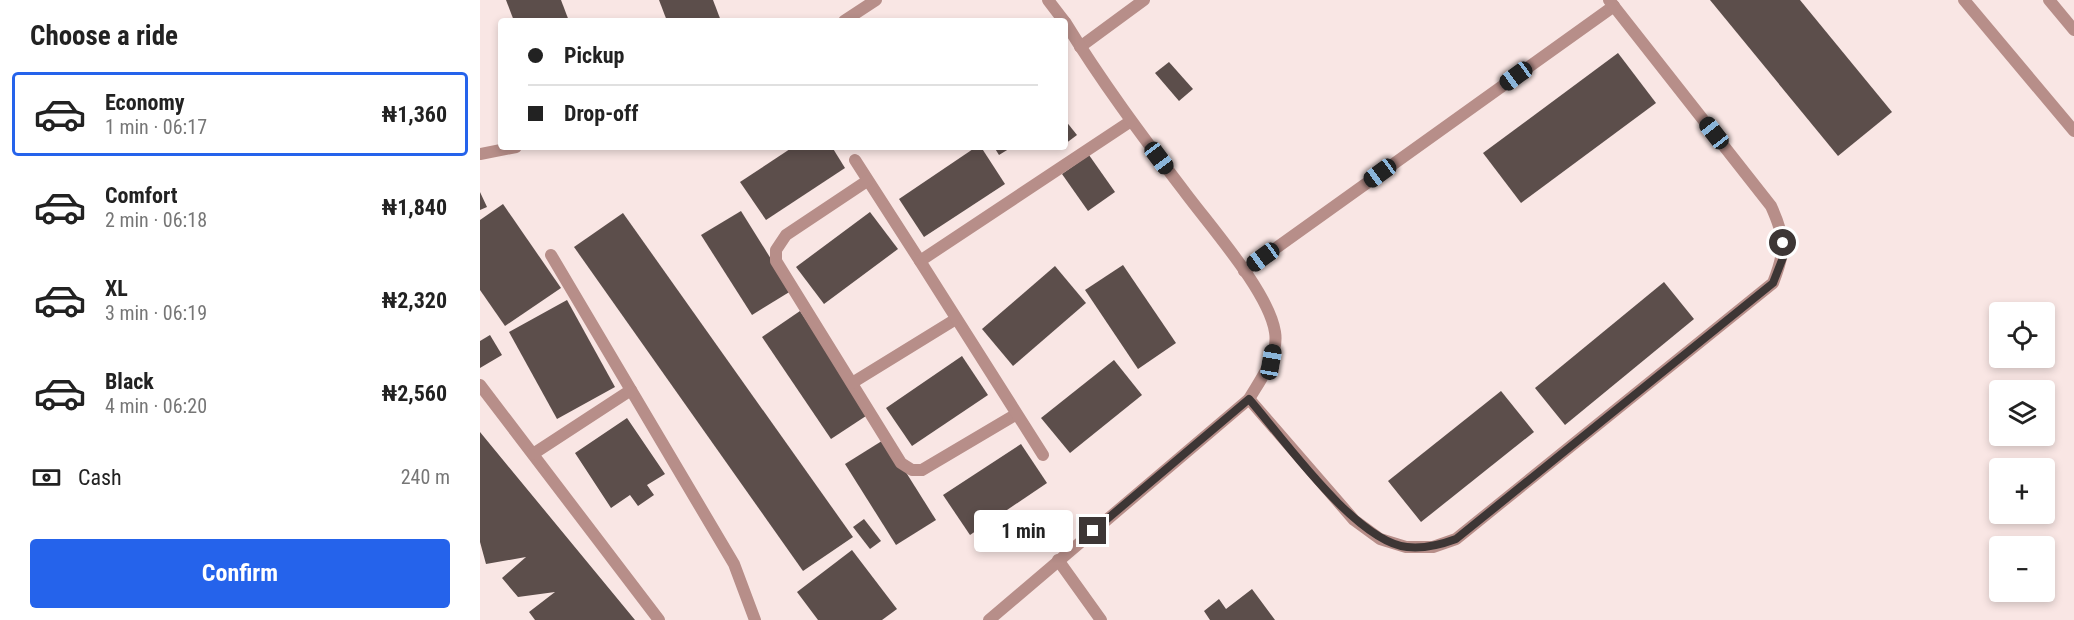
<!DOCTYPE html>
<meta charset="utf-8">
<style>
:root{--surface:#fff;--page:#f2f2f2;--text:#222;--muted:#767676;--line:#e0e0e0;--accent:#2563eb}
body{margin:0;font-family:"Roboto Condensed",sans-serif;background:var(--page);color:var(--text);height:100vh;display:flex;flex-direction:column;font-size:22px;white-space:nowrap}
*{box-sizing:border-box;margin:0}
p{font-size:20px;color:var(--muted)}
.icon{flex:none;width:33px;height:33px;fill:none;stroke:currentColor;stroke-width:2;stroke-linecap:round;stroke-linejoin:round}
.map{position:relative;flex:1;overflow:hidden}
.panel{display:flex;flex-direction:column;background:var(--surface);width:480px}
.panel>*{flex:none}
.top-card{position:absolute;left:18px;top:18px;width:570px;height:132px;border-radius:6px;box-shadow:0 3px 9px #0003;display:grid;align-content:center;height:132px;padding:0 30px;background:var(--surface)}
.controls{position:absolute;left:1509px;top:302px;display:grid;gap:12px}
.controls a{display:grid;place-items:center;width:66px;height:66px;border-radius:6px;background:var(--surface);box-shadow:0 3px 9px #0003;font-size:30px}
.end{position:absolute;width:27px;height:27px;margin:-14px;border:8px solid #3d3635;background:#fff;box-shadow:0 0 0 3px #fff}
.from{border-radius:50%}
.bubble{position:absolute;height:42px;border-radius:6px;background:var(--surface);box-shadow:0 3px 9px #0003;font-size:20px;font-weight:700;line-height:42px;text-align:center}
.car{position:absolute;width:18px;height:36px;margin:-18px -9px;border-radius:8px;box-shadow:0 0 4px 2px #0007;background:linear-gradient(#222 24%,#8ab4d8 0 40%,#222 0 76%,#8ab4d8 0 86%,#222 0)}
.top-card b{display:flex;align-items:center;gap:21px;height:57px;font-size:22px}
.top-card b+b{border-top:2px solid var(--line)}
.top-card i{width:15px;height:15px;background:var(--text)}
ul{padding:0;list-style:none}
li{display:flex;align-items:center;gap:18px;height:84px;margin:0 12px 9px;padding:0 18px;border:3px solid transparent;border-radius:6px}
li div{flex:1}
li b{display:block;font-size:22px}
li em{font-style:normal;font-weight:700}
li.current{border-color:var(--accent)}
li>.icon{width:54px;height:54px;stroke-width:1.5}
h2{padding:0 30px;font-size:27px;line-height:72px}
.pay{display:flex;align-items:center;gap:15px;height:66px;padding:0 30px;font-size:22px}
.pay p{margin-inline-start:auto}
.primary-button{display:flex;gap:12px;margin-top:auto;padding:12px 30px}
.primary-button a{flex:1;height:69px;border-radius:6px;background:var(--accent);color:#fff;font-size:24px;font-weight:700;line-height:69px;text-align:center}
main{display:flex;flex:1;min-height:0}
.map>svg:first-child{display:block}
</style>
<main>
<section class="panel">
<h2>Choose a ride</h2>
<ul>
<li class="current"><svg class="icon" aria-label="car" viewBox="0 0 24 24"><path d="M5 17H2v-5l4-1 3-4h7l3 4 3 1v5h-3M9 17h6M6 11h13"/><circle cx="7" cy="17" r="2"/><circle cx="17" cy="17" r="2"/></svg><div><b>Economy</b><p>1 min · 06:17</p></div><em>₦1,360</em></li>
<li><svg class="icon" aria-label="car" viewBox="0 0 24 24"><path d="M5 17H2v-5l4-1 3-4h7l3 4 3 1v5h-3M9 17h6M6 11h13"/><circle cx="7" cy="17" r="2"/><circle cx="17" cy="17" r="2"/></svg><div><b>Comfort</b><p>2 min · 06:18</p></div><em>₦1,840</em></li>
<li><svg class="icon" aria-label="car" viewBox="0 0 24 24"><path d="M5 17H2v-5l4-1 3-4h7l3 4 3 1v5h-3M9 17h6M6 11h13"/><circle cx="7" cy="17" r="2"/><circle cx="17" cy="17" r="2"/></svg><div><b>XL</b><p>3 min · 06:19</p></div><em>₦2,320</em></li>
<li><svg class="icon" aria-label="car" viewBox="0 0 24 24"><path d="M5 17H2v-5l4-1 3-4h7l3 4 3 1v5h-3M9 17h6M6 11h13"/><circle cx="7" cy="17" r="2"/><circle cx="17" cy="17" r="2"/></svg><div><b>Black</b><p>4 min · 06:20</p></div><em>₦2,560</em></li>
</ul>
<div class="pay"><svg class="icon" aria-label="cash" viewBox="0 0 24 24"><path d="M3 7h18v10H3z"/><circle cx="12" cy="12" r="2"/></svg>Cash<p>240 m</p></div>
<div class="primary-button"><a>Confirm</a></div>
</section>
<div class="map">
<svg width="1594" height="620" viewBox="0 0 1594 620">
<rect width="100%" height="100%" fill="#f9e6e4"/>
<!-- building -->
<g fill="#5c4e4b">
<path d="M26,0H81L89,21H34Z"/>
<path d="M179,0H233L241,21H187Z"/>
<path d="M1230,0H1320L1412,112L1358,156Z"/>
<path d="M1138,53L1176,103L1041,203L1003,153Z"/>
<path d="M689,62L713,89L699,101L675,73Z"/>
<path d="M585,120L597,135L585,144Z"/>
<path d="M313,147H352L365,168L286,220L260,182Z"/>
<path d="M496,147H501L525,184L444,237L419,199Z"/>
<path d="M514,147H532L519,155Z"/>
<path d="M609,155L635,192L608,211L582,174Z"/>
<path d="M0,192L7,207L0,210Z"/>
<path d="M23,204L81,288L25,326L0,290V220Z"/>
<path d="M261,211L311,291L272,315L221,235Z"/>
<path d="M390,212L418,249L344,304L316,267Z"/>
<path d="M143,213L373,537L323,571L94,247Z"/>
<path d="M643,265L696,343L658,369L605,290Z"/>
<path d="M575,266L606,303L533,366L502,329Z"/>
<path d="M1184,282L1214,319L1085,425L1055,388Z"/>
<path d="M87,300L135,387L77,419L29,332Z"/>
<path d="M320,311L389,414L351,439L282,337Z"/>
<path d="M10,335L22,355L0,368V341Z"/>
<path d="M482,356L508,395L432,446L406,408Z"/>
<path d="M634,360L662,395L590,453L561,418Z"/>
<path d="M1021,391L1054,432L941,522L908,481Z"/>
<path d="M147,418L185,474L167,485L174,495L158,506L150,495L131,508L95,453Z"/>
<path d="M0,432L155,620H55L49,612L75,592L38,597L22,578L46,557L6,564L0,542Z"/>
<path d="M405,439L456,520L416,545L365,464Z"/>
<path d="M541,444L567,483L490,535L463,495Z"/>
<path d="M384,519L401,541L390,549L373,527Z"/>
<path d="M372,550L417,609L402,620H338L317,592Z"/>
<path d="M772,589L795,620H730L724,611L739,599L746,609Z"/>
</g>
<g fill="none" stroke-linecap="round" stroke-linejoin="round">
<!-- minor -->
<g stroke="#b78e89" stroke-width="12">
<path d="M568,0L584,21"/>
<path d="M364,21L396,0"/>
<path d="M600,47L664,0"/>
<path d="M0,154L36,147"/>
<path d="M375,160L440,261"/>
<path d="M387,181L306,235L296,250V261L421,463L432,470H442L535,415"/>
<path d="M71,255L254,564L275,620"/>
<path d="M764,271L1134,6"/>
<path d="M372,383L476,319"/>
<path d="M0,385L179,620"/>
<path d="M769,399L874,520L900,539L926,547H953L976,539L1293,283C1306,250 1306,239 1291,206L1129,0"/>
<path d="M53,454L151,390"/>
<path d="M563,455L440,261L651,121"/>
<path d="M578,560L621,620"/>
<path d="M509,620L769,399C780,380 799,356 795,332C789,292 729,225 704,191C662,136 621,81 585,22"/>
</g>
<!-- tertiary -->
<g stroke="#b78e89" stroke-width="12">
<path d="M1484,0L1594,131"/>
<path d="M1569,0L1594,30"/>
</g>
</g>
<g fill="none" stroke-linecap="round" stroke-linejoin="round">
<!-- route -->
<path stroke="#3d3635" stroke-width="8" d="M613,531L769,399C803,438 876,542 927,547C945,549 960,545 976,539L1293,283L1304,255L1303,243"/>
</g>
</svg>
<div class="controls">
<a><svg class="icon" aria-label="locate" viewBox="0 0 24 24"><circle cx="12" cy="12" r="6"/><path d="M12 2v4M12 18v4M2 12h4M18 12h4"/></svg></a>
<a><svg class="icon" aria-label="layers" viewBox="0 0 24 24"><path d="M12 4l9 5-9 5-9-5zM3 14l9 5 9-5"/></svg></a>
<a>+</a>
<a>−</a>
</div>
<i class="end from" style="left:1303px;top:243px"></i>
<i class="end" style="left:613px;top:531px"></i>
<div class="bubble" style="left:494px;top:510px;width:99px">1 min</div>
<i class="car" style="left:1036px;top:76px;rotate:234deg"></i>
<i class="car" style="left:1234px;top:133px;rotate:322deg"></i>
<i class="car" style="left:679px;top:158px;rotate:143deg"></i>
<i class="car" style="left:900px;top:173px;rotate:234deg"></i>
<i class="car" style="left:783px;top:257px;rotate:234deg"></i>
<i class="car" style="left:791px;top:362px;rotate:10deg"></i>
<div class="top-card">
<b><i class="from"></i>Pickup</b>
<b><i></i>Drop-off</b>
</div>
</div>
</main>
